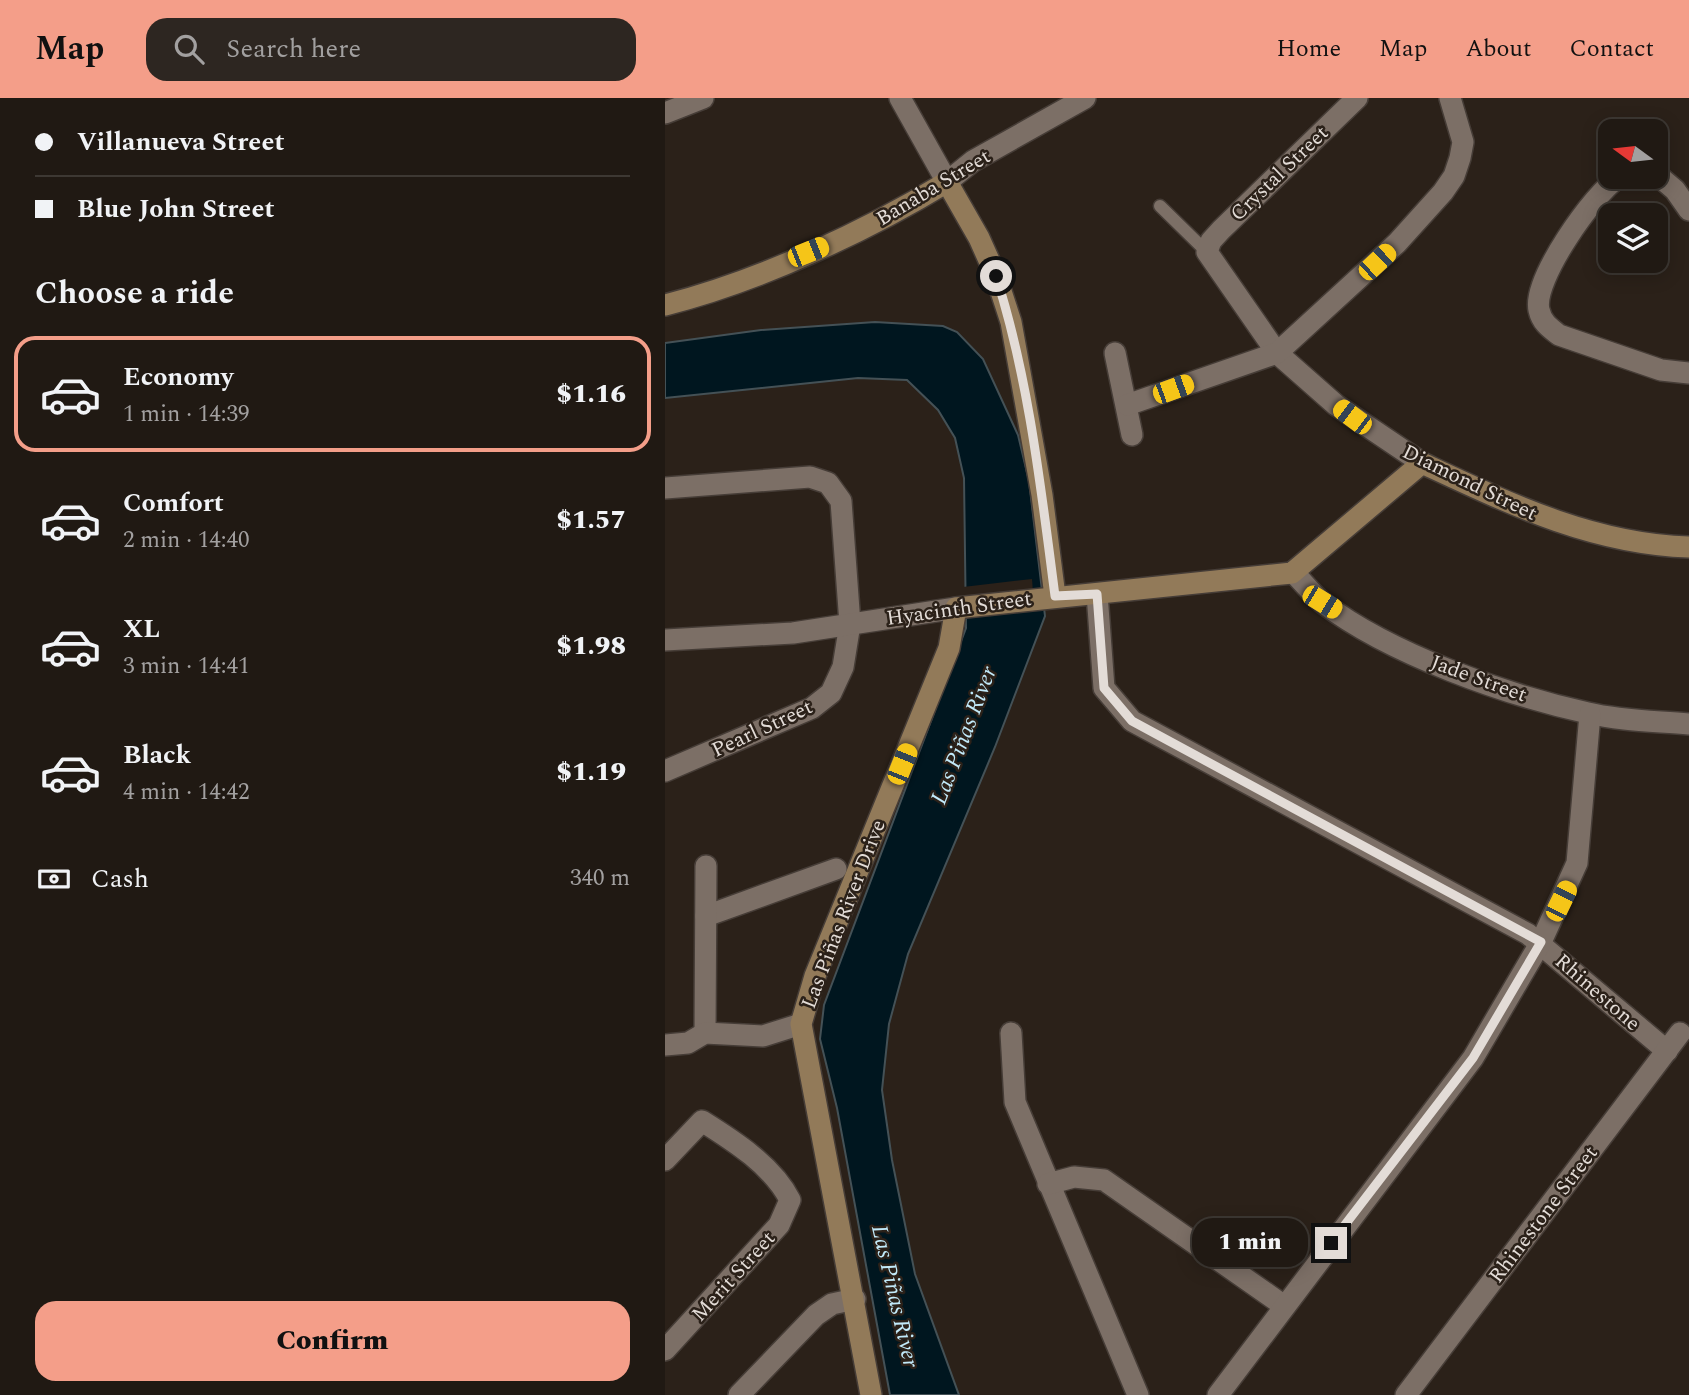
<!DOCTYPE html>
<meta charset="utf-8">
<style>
:root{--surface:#201913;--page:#2d2621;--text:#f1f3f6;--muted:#a2a0a0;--line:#3d3833;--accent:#f49e89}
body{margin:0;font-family:Spectral,serif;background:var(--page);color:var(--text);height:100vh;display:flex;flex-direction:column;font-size:26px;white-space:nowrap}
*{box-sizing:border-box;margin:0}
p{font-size:23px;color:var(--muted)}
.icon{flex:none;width:38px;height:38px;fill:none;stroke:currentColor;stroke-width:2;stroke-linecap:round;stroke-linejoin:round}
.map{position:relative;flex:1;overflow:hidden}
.side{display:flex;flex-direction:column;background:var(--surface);width:665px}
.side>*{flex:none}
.top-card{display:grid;align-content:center;height:154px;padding:0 35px;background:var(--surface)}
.needle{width:46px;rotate:285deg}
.fabs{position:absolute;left:933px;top:21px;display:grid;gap:14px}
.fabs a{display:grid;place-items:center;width:70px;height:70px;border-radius:14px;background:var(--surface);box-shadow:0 4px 18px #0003,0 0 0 2px var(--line);font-size:35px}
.end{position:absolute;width:32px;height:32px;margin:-16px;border:9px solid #e3dcd7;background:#111;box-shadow:0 0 0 4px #111}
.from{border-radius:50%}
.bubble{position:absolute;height:49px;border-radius:21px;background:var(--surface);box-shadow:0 4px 18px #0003,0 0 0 2px var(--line);font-size:23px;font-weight:800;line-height:49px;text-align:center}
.car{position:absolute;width:21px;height:42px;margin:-21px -10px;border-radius:9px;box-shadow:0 0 5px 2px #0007;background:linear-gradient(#f5c518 24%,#345 0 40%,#f5c518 0 76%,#345 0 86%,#f5c518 0)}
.top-card b{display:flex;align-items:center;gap:24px;height:66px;font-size:26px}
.top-card b+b{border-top:2px solid var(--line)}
.top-card i{width:18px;height:18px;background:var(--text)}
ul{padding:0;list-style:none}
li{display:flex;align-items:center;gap:21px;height:116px;margin:0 14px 10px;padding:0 21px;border:4px solid transparent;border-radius:21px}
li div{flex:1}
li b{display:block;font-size:26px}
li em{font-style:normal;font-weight:800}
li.active{border-color:var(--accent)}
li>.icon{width:63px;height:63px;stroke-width:1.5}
h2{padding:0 35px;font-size:32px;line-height:84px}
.pay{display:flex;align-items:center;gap:18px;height:77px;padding:0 35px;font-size:26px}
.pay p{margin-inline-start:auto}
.primary-button{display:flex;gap:14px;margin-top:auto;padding:14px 35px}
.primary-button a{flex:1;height:80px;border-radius:21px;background:var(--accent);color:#111;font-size:28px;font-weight:800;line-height:80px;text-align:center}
header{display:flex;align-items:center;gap:42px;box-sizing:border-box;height:98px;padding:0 35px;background:var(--accent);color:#111}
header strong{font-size:33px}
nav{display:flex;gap:38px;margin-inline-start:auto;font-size:24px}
.search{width:490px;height:63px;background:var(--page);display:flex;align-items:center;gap:18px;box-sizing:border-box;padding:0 24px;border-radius:21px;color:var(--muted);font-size:26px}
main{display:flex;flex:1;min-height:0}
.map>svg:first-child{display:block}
</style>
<header>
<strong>Map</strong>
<div class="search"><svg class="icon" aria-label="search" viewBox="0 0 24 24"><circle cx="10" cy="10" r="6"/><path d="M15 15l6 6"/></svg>Search here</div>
<nav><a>Home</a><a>Map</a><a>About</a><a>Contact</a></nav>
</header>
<main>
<section class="side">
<div class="top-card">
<b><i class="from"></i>Villanueva Street</b>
<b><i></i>Blue John Street</b>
</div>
<h2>Choose a ride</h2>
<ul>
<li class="active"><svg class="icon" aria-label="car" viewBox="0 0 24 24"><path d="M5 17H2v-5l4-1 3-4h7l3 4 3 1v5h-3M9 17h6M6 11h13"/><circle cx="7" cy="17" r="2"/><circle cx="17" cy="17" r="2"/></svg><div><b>Economy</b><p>1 min · 14:39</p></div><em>$1.16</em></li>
<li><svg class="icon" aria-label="car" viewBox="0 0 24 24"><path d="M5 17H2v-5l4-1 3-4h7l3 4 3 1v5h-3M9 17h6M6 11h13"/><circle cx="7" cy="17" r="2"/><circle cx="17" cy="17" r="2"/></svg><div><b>Comfort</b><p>2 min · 14:40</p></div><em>$1.57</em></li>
<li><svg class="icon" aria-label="car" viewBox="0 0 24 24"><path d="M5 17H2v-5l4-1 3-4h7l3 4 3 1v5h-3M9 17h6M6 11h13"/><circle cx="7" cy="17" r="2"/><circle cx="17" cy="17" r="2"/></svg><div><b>XL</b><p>3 min · 14:41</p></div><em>$1.98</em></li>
<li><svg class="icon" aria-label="car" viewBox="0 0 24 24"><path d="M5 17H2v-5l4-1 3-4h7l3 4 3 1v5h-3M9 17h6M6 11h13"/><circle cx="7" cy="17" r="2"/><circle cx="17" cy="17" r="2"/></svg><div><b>Black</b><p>4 min · 14:42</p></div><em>$1.19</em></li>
</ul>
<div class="pay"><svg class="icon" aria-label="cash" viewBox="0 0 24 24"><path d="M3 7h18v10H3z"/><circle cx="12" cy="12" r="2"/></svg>Cash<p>340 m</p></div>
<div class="primary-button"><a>Confirm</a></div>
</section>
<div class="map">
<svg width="1024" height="1297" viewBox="0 0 1024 1297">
<rect width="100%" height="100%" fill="#2b2119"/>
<!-- water -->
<path fill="#00161f" stroke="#445156" stroke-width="2" d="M210,224L278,228L292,234L318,261L353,337L364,383L380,518L330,649L243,856L224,926L217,992L227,1062L250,1176L294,1297H225L172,1010L155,941L159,907L301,530L299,380L290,340L273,312L242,282L193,280L0,300V245L96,232Z"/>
<!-- pier -->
<path fill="#2b2119" d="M367,481L369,508L298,520V489Z"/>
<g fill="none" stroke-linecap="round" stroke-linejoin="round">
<defs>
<path id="lane" d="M495,108L542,154"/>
<g id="street">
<path d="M235,0L282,84L308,63L420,0"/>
<path d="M692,0L556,132L546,143L542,154L612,255L671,307L757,365"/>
<path d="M0,15L38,0"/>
<path d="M990,75L1010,92L1024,112"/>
<path d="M954,79C929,95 867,182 874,212C877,225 885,230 894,237L996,272L1024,275"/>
<path d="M450,255L467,337"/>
<path d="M462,307L612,255L732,145L778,94L789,78L795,60L798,44L785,0"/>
<path d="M0,390L145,379L163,385L176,403L185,526L178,569L166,595L147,610L0,673"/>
<path d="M628,474C638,484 647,496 658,505C725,556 841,597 923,615C956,623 991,623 1024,626"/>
<path d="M432,496L439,590L467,623L863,836L1002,953"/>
<path d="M0,542L128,535L291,510"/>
<path d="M41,818L171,771"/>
<path d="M40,935L41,768"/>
<path d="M346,935L350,1004L473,1297"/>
<path d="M0,947L23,945L40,935L98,938L136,926"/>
<path d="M0,1062L37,1023C69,1043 108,1068 125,1102L114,1127L0,1252"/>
<path d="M383,1086L409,1079L439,1082L618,1207"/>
<path d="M74,1297L151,1217L167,1206L190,1201"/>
<path d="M553,1297L808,960L876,844L912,765L925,616"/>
<path d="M741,1297L1015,935"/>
</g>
<g id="secondary">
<path d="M0,207C94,183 200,134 282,84L314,140L331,178L346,224L377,397L390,498"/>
<path d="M206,1297L136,926L150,878L284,550L291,510L627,475L757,365C843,405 927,446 1024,449"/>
</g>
</defs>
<!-- lane casing -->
<use href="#lane" stroke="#463d37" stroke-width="15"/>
<!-- street casing -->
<use href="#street" stroke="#463d37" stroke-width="24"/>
<!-- secondary casing -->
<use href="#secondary" stroke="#463d37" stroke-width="24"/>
<!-- lane -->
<use href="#lane" stroke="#7c6f66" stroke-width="12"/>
<!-- street -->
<use href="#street" stroke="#7c6f66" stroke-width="21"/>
<!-- secondary -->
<use href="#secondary" stroke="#927a59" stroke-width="21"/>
</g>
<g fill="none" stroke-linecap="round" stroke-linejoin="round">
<!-- route -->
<path stroke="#e3dcd7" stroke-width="9" d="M331,178C364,281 376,391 390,498L432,496L439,590L467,623L876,844L808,960L666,1145"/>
</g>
<g text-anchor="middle" stroke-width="5" stroke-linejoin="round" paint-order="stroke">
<!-- street labels -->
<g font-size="21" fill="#e3dcd7" stroke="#2b2119">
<text transform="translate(614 75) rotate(-44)" y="7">Crystal Street</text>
<text transform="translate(268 89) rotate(-31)" y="7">Banaba Street</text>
<text transform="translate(805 384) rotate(26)" y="7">Diamond Street</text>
<text transform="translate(294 510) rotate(-8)" y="7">Hyacinth Street</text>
<text transform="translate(814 580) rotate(20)" y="7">Jade Street</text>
<text transform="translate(97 630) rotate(-25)" y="7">Pearl Street</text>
<text transform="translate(178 816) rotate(-69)" y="7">Las Piñas River Drive</text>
<text transform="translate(933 894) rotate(41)" y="7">Rhinestone</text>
<text transform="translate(878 1116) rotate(-53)" y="7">Rhinestone Street</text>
<text transform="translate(68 1178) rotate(-48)" y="7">Merit Street</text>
</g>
<!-- water labels -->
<g font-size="23" font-style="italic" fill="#c2eafa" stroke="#2b2119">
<text transform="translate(298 637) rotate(-69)" y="8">Las Piñas River</text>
<text transform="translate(231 1198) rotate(77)" y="8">Las Piñas River</text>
</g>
</g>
</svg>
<div class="fabs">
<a><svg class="needle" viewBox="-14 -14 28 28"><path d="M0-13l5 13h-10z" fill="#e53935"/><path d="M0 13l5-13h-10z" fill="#a2a0a0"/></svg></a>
<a><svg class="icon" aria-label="layers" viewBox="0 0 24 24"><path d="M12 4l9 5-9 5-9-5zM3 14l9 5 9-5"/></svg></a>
</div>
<i class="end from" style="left:331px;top:178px"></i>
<i class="end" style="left:666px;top:1145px"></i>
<div class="bubble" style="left:527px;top:1120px;width:116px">1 min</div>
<i class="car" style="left:143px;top:154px;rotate:68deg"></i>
<i class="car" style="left:712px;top:164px;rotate:47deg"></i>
<i class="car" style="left:508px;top:291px;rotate:70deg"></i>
<i class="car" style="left:687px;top:319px;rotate:307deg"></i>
<i class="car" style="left:657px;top:504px;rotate:121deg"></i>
<i class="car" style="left:237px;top:666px;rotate:22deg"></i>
<i class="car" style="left:896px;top:803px;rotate:26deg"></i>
</div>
</main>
